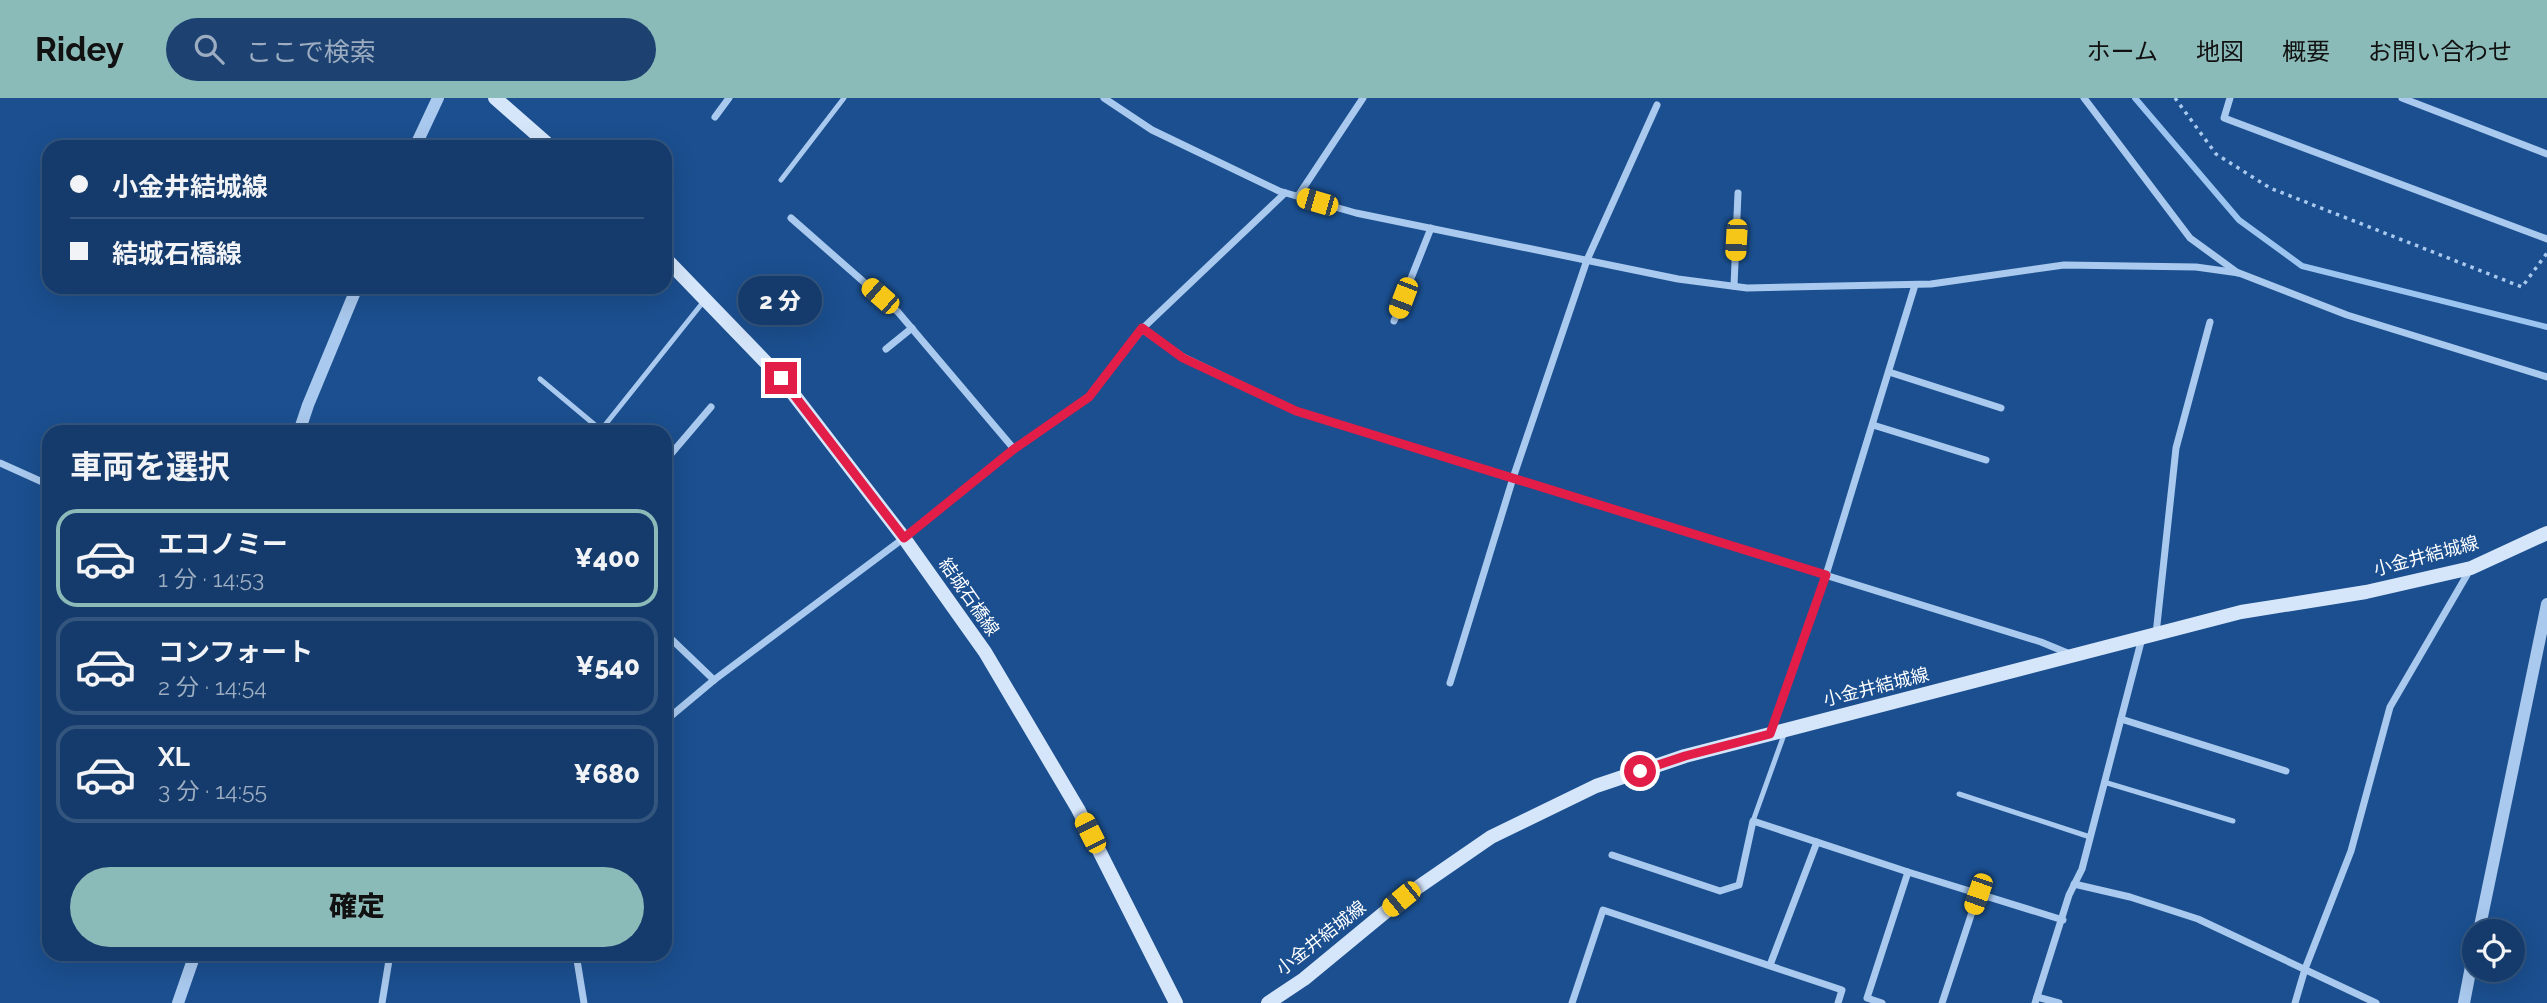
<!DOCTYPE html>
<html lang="ja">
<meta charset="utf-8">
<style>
:root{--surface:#143b6b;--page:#1d4271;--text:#f1f3f6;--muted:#9dadc1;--line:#33557e;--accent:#8bbbb9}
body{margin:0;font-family:Raleway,"Noto Sans JP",sans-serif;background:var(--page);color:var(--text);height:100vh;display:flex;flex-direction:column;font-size:26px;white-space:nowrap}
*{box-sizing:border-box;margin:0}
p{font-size:23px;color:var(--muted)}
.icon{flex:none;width:38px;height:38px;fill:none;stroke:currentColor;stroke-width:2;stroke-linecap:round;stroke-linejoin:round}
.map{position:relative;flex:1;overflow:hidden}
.panel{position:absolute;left:42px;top:327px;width:630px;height:536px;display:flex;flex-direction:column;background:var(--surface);border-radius:21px;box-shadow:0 7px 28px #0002,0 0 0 2px var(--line)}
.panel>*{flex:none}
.top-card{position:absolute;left:42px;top:42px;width:630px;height:154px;border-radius:21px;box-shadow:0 7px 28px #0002,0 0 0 2px var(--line);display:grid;align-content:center;height:154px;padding:0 28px;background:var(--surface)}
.buttons{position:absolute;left:2462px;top:821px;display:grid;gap:14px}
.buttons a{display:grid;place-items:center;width:63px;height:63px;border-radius:50%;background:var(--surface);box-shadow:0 7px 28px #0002,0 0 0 2px var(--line);font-size:35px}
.end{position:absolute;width:32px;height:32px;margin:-16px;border:9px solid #e11d48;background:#fff;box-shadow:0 0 0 4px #fff}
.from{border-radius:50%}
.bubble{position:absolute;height:49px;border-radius:24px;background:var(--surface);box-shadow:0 7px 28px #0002,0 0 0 2px var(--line);font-size:23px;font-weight:800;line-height:49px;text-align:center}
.car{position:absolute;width:21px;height:42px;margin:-21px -10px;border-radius:9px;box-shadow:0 0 5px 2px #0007;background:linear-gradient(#f5c518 24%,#345 0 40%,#f5c518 0 76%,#345 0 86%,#f5c518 0)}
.top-card b{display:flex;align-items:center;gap:24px;height:66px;font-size:26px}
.top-card b+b{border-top:2px solid var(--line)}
.top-card i{width:18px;height:18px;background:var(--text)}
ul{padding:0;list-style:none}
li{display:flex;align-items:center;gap:21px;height:98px;margin:0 14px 10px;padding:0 14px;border:4px solid var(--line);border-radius:21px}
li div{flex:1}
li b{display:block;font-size:26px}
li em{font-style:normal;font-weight:800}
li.current{border-color:var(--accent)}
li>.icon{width:63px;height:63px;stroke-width:1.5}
h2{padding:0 28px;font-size:32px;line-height:84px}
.primary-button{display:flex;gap:14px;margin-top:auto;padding:14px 28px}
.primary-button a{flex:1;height:80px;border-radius:42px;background:var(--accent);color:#111;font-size:28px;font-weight:800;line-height:80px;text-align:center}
header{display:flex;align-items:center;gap:42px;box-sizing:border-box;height:98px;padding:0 35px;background:var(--accent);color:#111}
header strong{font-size:33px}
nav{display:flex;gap:38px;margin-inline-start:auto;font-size:24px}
.search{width:490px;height:63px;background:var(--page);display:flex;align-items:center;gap:18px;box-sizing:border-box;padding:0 24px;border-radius:38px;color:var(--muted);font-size:26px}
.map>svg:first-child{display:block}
</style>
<header>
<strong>Ridey</strong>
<div class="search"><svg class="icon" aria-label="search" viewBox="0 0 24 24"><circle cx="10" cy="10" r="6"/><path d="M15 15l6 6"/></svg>ここで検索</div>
<nav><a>ホーム</a><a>地図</a><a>概要</a><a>お問い合わせ</a></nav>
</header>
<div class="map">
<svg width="2547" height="905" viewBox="0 0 2547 905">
<rect width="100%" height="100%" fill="#1b4f8f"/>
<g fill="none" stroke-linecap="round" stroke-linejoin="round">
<!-- stream -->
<path stroke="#9cc4f0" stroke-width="6" d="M2135,0L2239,122L2302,168L2547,229"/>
<!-- path -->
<path stroke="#a9c9ee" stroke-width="3.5" stroke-dasharray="3.5 5" stroke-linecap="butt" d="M2175,0L2216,56L2270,90L2522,189L2547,155"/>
<!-- service -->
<g stroke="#a9c9ee" stroke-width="5">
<path d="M781,82L844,0"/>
<path d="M540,281L601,332L704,203"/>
<path d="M2104,684L2233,723"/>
<path d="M1959,696L2090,739"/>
<path d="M1753,723L1785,634"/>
</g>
<!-- minor -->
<g stroke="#a9c9ee" stroke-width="7">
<path d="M1104,0L1152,32L1279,93L1356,115L1678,181L1747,190L1931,186L2064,167L2196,169L2239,175L2347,217L2547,279"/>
<path d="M2084,0L2190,140L2238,175"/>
<path d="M2230,0L2224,20L2547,141"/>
<path d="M2402,0L2547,56"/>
<path d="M715,19L729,0"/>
<path d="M1298,98L1363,0"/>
<path d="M791,120L898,214L1014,351"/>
<path d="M1734,188L1738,95"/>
<path d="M1394,223L1431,130"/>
<path d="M1142,231L1183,259L1296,313L2041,544L2070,556"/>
<path d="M886,251L912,230"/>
<path d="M1889,274L2001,310"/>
<path d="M1873,327L1986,362"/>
<path d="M665,363L711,309"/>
<path d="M0,365L49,387"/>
<path d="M665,535L714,582"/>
<path d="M2156,536L2176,350L2210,224"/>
<path d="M1450,585L1513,380L1587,162L1657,7"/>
<path d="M2121,621L2286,673"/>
<path d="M665,623L714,582L904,440L1014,351L1089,299L1142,231L1285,95"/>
<path d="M1771,635L1826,477L1915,187"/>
<path d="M1612,757L1720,793L1739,787L1753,723L1908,774L1867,900L1882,905"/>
<path d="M1908,774L2063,822"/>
<path d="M2074,786L2130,799L2198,821L2376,905"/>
<path d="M576,856L584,905"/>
<path d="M1770,867L1817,744"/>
<path d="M2037,899L2059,905"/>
<path d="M382,905L390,856"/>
<path d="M1572,905L1603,812L1842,892L1838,905"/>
<path d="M1942,905L1978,796"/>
<path d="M2035,905L2069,797L2082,771L2142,540"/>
<path d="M2295,905L2305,871L2351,753L2390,609L2471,470"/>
</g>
<!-- tertiary -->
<g stroke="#a9c9ee" stroke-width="12">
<path d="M415,49L438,0"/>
<path d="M299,334L308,307L357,189"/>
<path d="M2479,833L2547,506"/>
<path d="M178,905L195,856"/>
<path d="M2464,905L2474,853"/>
</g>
<!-- secondary -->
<g stroke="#d6e6fa" stroke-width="14">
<path d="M495,0L551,49"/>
<path d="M665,160L781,280L904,440L985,554L1078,711L1176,905"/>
<path d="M1268,905L1304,881L1401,801L1491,739L1596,688L1685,658L2241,514L2366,494L2471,470L2547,435"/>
</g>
</g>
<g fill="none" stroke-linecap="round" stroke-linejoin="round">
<!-- route -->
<path stroke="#e11d48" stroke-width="9" d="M781,280L904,440L1014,351L1089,299L1142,230L1183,260L1296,313L1826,477L1770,636L1685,658L1640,673"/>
</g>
<g text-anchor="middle" stroke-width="5" stroke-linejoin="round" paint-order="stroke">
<!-- street labels -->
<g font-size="18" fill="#fff" stroke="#1b4f8f">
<text transform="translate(2426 458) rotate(-15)" y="6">小金井結城線</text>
<text transform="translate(969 499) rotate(55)" y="6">結城石橋線</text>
<text transform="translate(1876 589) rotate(-14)" y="6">小金井結城線</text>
<text transform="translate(1321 840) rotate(-38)" y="6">小金井結城線</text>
</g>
</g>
</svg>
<div class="buttons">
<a><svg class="icon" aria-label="locate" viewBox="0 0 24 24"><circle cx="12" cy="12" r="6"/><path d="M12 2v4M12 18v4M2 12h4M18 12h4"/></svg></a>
</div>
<i class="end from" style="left:1640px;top:673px"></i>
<i class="end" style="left:781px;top:280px"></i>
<div class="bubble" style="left:738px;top:178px;width:84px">2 分</div>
<i class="car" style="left:1317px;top:104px;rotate:286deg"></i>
<i class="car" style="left:1736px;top:142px;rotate:183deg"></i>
<i class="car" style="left:880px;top:198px;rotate:311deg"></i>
<i class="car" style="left:1403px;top:200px;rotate:201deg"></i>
<i class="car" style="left:1090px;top:735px;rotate:333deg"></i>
<i class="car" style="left:1978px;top:796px;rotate:199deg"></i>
<i class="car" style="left:1401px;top:801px;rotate:231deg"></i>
<div class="top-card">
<b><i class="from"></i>小金井結城線</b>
<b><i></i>結城石橋線</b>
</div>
<section class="panel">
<h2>車両を選択</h2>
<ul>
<li class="current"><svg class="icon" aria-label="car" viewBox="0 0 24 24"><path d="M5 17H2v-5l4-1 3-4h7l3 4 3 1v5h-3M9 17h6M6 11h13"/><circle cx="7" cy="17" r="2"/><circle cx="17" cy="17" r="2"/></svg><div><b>エコノミー</b><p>1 分 · 14:53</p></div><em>¥400</em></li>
<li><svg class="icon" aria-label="car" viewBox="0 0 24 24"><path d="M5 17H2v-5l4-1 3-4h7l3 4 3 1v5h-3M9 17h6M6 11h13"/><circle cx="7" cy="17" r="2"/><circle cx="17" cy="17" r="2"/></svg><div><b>コンフォート</b><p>2 分 · 14:54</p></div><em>¥540</em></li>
<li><svg class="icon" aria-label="car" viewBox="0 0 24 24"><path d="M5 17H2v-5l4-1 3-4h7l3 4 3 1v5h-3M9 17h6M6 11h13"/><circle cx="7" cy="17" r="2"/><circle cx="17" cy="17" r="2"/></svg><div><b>XL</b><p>3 分 · 14:55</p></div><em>¥680</em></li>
</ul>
<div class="primary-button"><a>確定</a></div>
</section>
</div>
